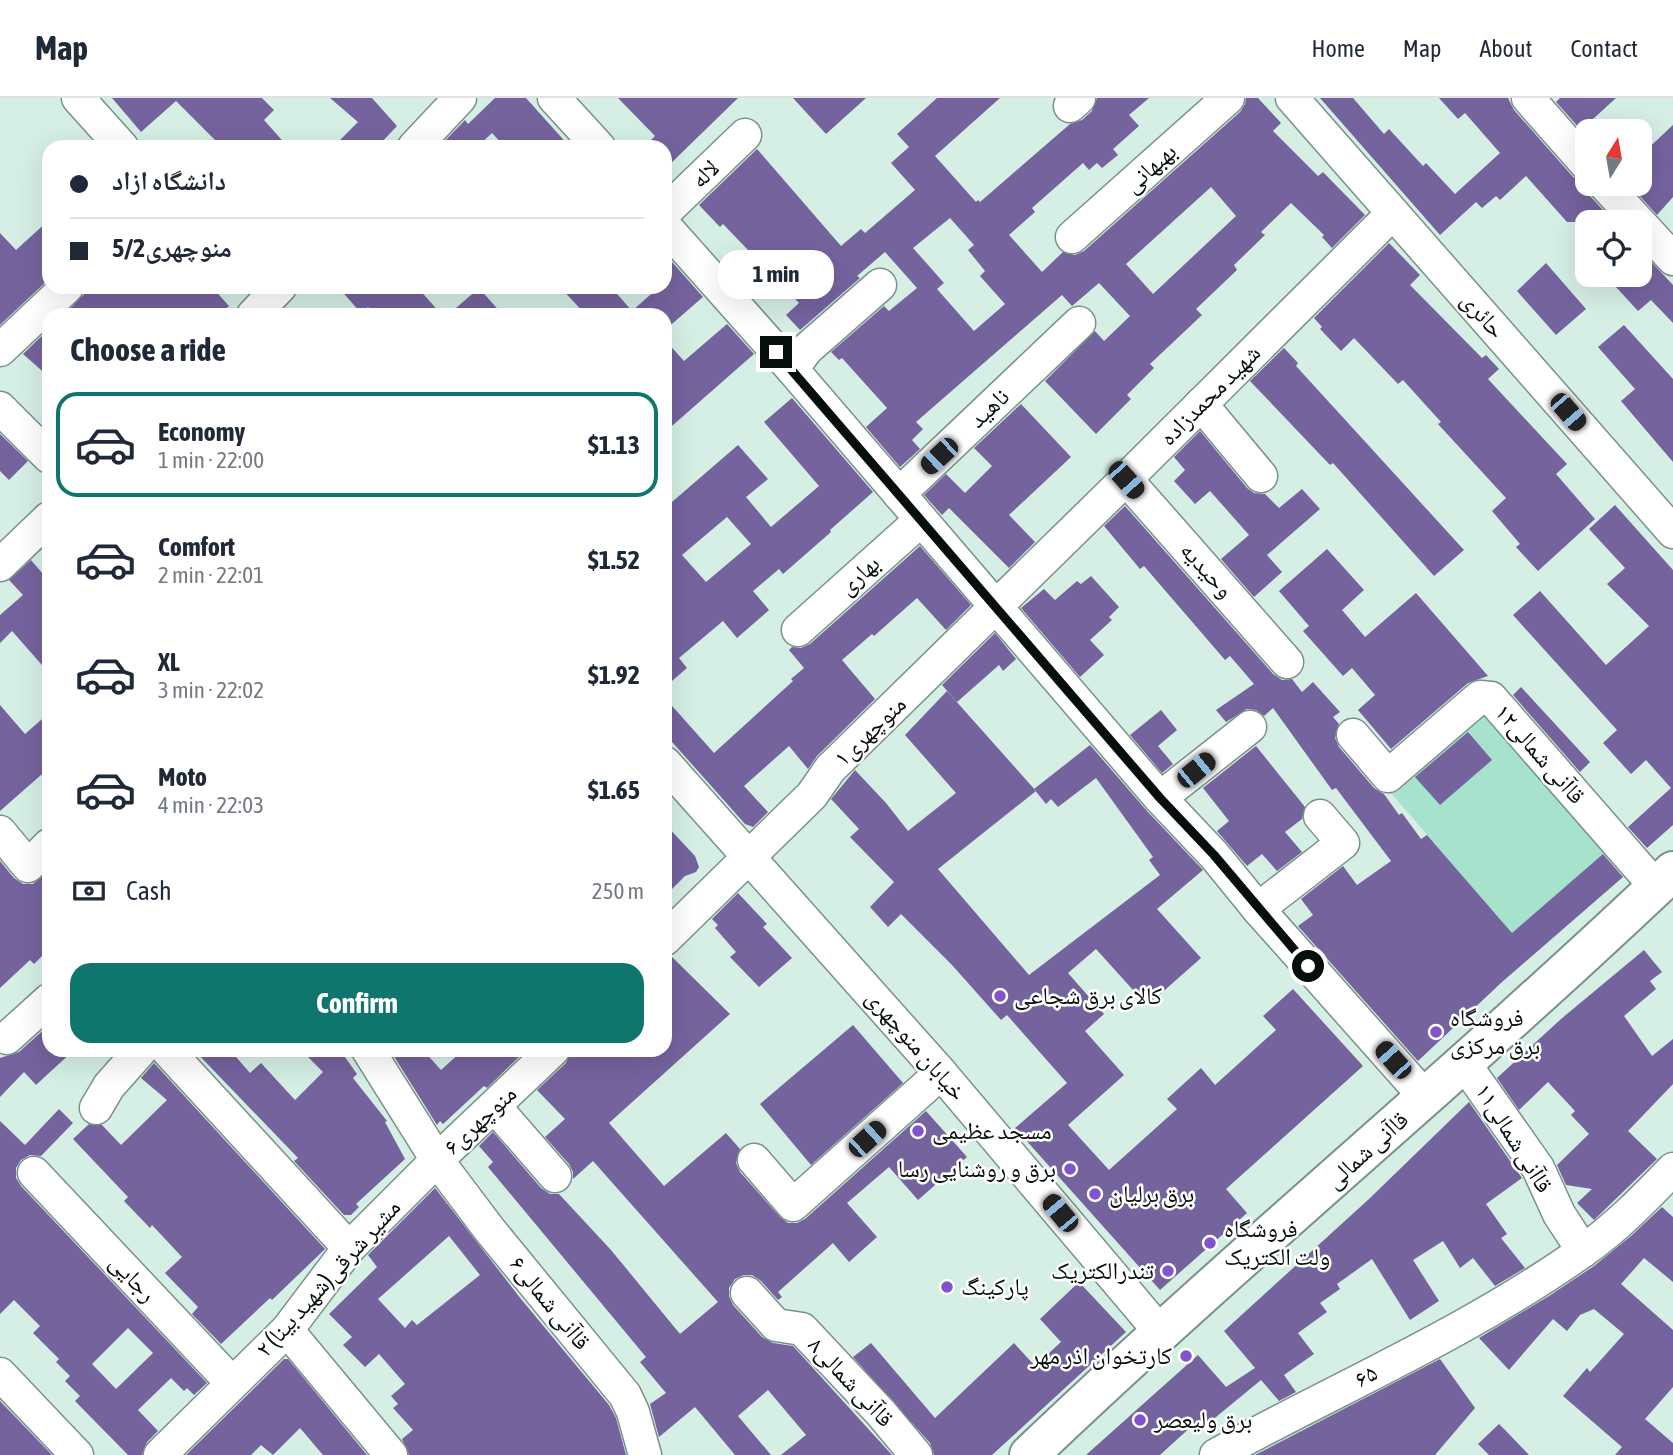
<!DOCTYPE html>
<meta charset="utf-8">
<style>
:root{--surface:#fff;--page:#f6f6f7;--text:#1f2937;--muted:#747a83;--line:#e0e1e3;--accent:#0f766e}
body{margin:0;font-family:"Asap Condensed","Noto Naskh Arabic",sans-serif;background:var(--page);color:var(--text);height:100vh;display:flex;flex-direction:column;font-size:26px;white-space:nowrap}
*{box-sizing:border-box;margin:0}
p{font-size:23px;color:var(--muted)}
.icon{flex:none;width:38px;height:38px;fill:none;stroke:currentColor;stroke-width:2;stroke-linecap:round;stroke-linejoin:round}
.map{position:relative;flex:1;overflow:hidden}
.drawer{position:absolute;left:42px;top:210px;width:630px;height:749px;display:flex;flex-direction:column;background:var(--surface);border-radius:21px;box-shadow:0 7px 28px #0002}
.drawer>*{flex:none}
.guide{position:absolute;left:42px;top:42px;width:630px;height:154px;border-radius:21px;box-shadow:0 7px 28px #0002;display:grid;align-content:center;height:154px;padding:0 28px;background:var(--surface)}
.needle{width:46px;rotate:11deg}
.buttons{position:absolute;left:1575px;top:21px;display:grid;gap:14px}
.buttons a{display:grid;place-items:center;width:77px;height:77px;border-radius:14px;background:var(--surface);box-shadow:0 7px 28px #0002;font-size:35px}
.end{position:absolute;width:32px;height:32px;margin:-16px;border:9px solid #060f0b;background:#fff;box-shadow:0 0 0 4px #fff}
.from{border-radius:50%}
.bubble{position:absolute;height:49px;border-radius:21px;background:var(--surface);box-shadow:0 7px 28px #0002;font-size:23px;font-weight:700;line-height:49px;text-align:center}
.car{position:absolute;width:21px;height:42px;margin:-21px -10px;border-radius:9px;box-shadow:0 0 5px 2px #0007;background:linear-gradient(#222 24%,#8ab4d8 0 40%,#222 0 76%,#8ab4d8 0 86%,#222 0)}
.guide b{display:flex;align-items:center;gap:24px;height:66px;font-size:26px}
.guide b+b{border-top:2px solid var(--line)}
.guide i{width:18px;height:18px;background:var(--text)}
ul{padding:0;list-style:none}
li{display:flex;align-items:center;gap:21px;height:105px;margin:0 14px 10px;padding:0 14px;border:4px solid transparent;border-radius:21px}
li div{flex:1}
li b{display:block;font-size:26px}
li em{font-style:normal;font-weight:700}
li.current{border-color:var(--accent)}
li>.icon{width:63px;height:63px;stroke-width:1.5}
h2{padding:0 28px;font-size:32px;line-height:84px}
.pay{display:flex;align-items:center;gap:18px;height:77px;padding:0 28px;font-size:26px}
.pay p{margin-inline-start:auto}
.action{display:flex;gap:14px;margin-top:auto;padding:14px 28px}
.action a{flex:1;height:80px;border-radius:21px;background:var(--accent);color:#fff;font-size:28px;font-weight:700;line-height:80px;text-align:center}
header{display:flex;align-items:center;gap:42px;box-sizing:border-box;height:98px;padding:0 35px;background:var(--surface);border-bottom:2px solid var(--line)}
header strong{font-size:33px}
nav{display:flex;gap:38px;margin-inline-start:auto;font-size:24px}
.map>svg:first-child{display:block}
</style>
<header>
<strong>Map</strong>
<nav><a>Home</a><a>Map</a><a>About</a><a>Contact</a></nav>
</header>
<div class="map">
<svg width="1673" height="1357" viewBox="0 0 1673 1357">
<rect width="100%" height="100%" fill="#d5efe5"/>
<!-- green -->
<path fill="#a6e2cc" d="M1478,609L1609,751L1512,835L1385,688Z"/>
<!-- building -->
<g fill="#75639e" fill-rule="evenodd">
<path d="M112,0H262L274,12L264,22L288,49H222L176,3L141,34Z"/>
<path d="M330,0H372L397,28L377,49H333L358,24Z"/>
<path d="M495,0H526L570,49H505L492,35L477,49H439L465,22L468,26Z"/>
<path d="M618,0H738L665,71V49H644L655,38Z"/>
<path d="M793,0H866L826,36Z"/>
<path d="M937,0H1000L935,58L976,104L978,102L980,104L1070,26L1082,22L1092,13L1097,0H1149L1129,17L1139,28L1113,51L1118,57L1102,70L1097,65L1089,72L1083,65L1032,110L1035,114L1009,137L1042,174L1063,154L1075,157L1084,153L1240,14L1245,6L1246,0H1258L1281,25L1273,33L1318,78L1323,74L1365,117L1332,150L1322,139L1324,137L1291,105L1261,134L1265,137L1234,167L1237,172L1196,211L1202,217L1150,266L1154,270L1127,297L1131,301L1096,336L1045,283L1095,233L1104,243L1130,218L1099,185L1072,208L1062,197L916,324L923,331L912,342L920,351L900,369L866,329L887,310L842,260L839,262L831,254L884,208L889,213L917,190L885,154L857,178L860,180L800,232L786,217L799,205L723,126L720,129L699,107L757,51L841,148L861,131L865,135L915,92L891,65L909,49L897,36ZM1211,89L1236,118L1153,196L1126,166ZM950,120L974,147L968,152L985,173L980,178L1005,206L974,233L937,191L944,185L913,150Z"/>
<path d="M1320,0H1353L1384,36L1389,31L1423,68L1426,65L1455,96L1500,55L1465,15L1458,21L1439,0H1508L1514,12L1573,79L1586,86L1590,98L1614,124H1567L1526,78L1500,102L1496,98L1482,110L1476,104L1440,137Z"/>
<path d="M1560,0H1616L1581,32L1556,4Z"/>
<path d="M1673,27V99L1657,117L1629,86H1640V58Z"/>
<path d="M49,122V181L0,227V135L16,152Z"/>
<path d="M1389,145L1420,177L1410,187L1482,260L1486,257L1499,271L1488,281L1567,366L1556,376L1595,421L1538,473L1516,449L1520,446L1492,413L1506,400L1438,326L1441,324L1403,282L1398,286L1354,240L1341,253L1320,231L1322,229L1314,220Z"/>
<path d="M1640,152L1673,187V225L1651,202L1638,213L1605,177H1640Z"/>
<path d="M665,156L703,199L665,232V217H586L560,189H611L632,213L659,189H665Z"/>
<path d="M1546,165L1586,211L1556,237L1517,193Z"/>
<path d="M91,189H212L229,208L219,217H64Z"/>
<path d="M338,189H417L442,217H375L368,209L361,215Z"/>
<path d="M479,190L503,217H448Z"/>
<path d="M727,226L754,256L665,334V242L684,263Z"/>
<path d="M1624,227L1673,281V364L1621,303L1635,291L1598,249Z"/>
<path d="M49,231V279L23,256Z"/>
<path d="M1284,250L1298,265L1296,268L1464,452L1434,478L1333,365L1330,367L1250,283Z"/>
<path d="M792,300L873,394L830,432L831,434L783,476L779,471L753,493L769,512L737,540L723,523L679,560L687,570L665,589V410L738,347L768,381L746,399L771,429L819,388L764,324ZM727,419L751,446L706,484L682,457Z"/>
<path d="M1021,306L1071,359L1009,417L1035,444L1009,470L949,410L942,417L924,397L946,376L965,395L992,368L974,350Z"/>
<path d="M1200,333L1247,390L1254,395L1265,396L1279,410L1302,391L1320,411L1267,457L1282,474L1254,499L1221,461L1249,437L1210,393L1195,406L1174,383L1185,372L1174,359Z"/>
<path d="M0,336L28,363L9,382L0,373Z"/>
<path d="M1615,407L1673,472V727L1647,750L1628,729L1671,690L1646,662L1631,676L1603,645L1617,632L1513,517L1540,493L1606,567L1649,528L1607,486L1625,470L1589,431Z"/>
<path d="M1125,408L1273,576L1282,582L1292,581L1302,594L1313,584L1340,614L1333,619L1339,626L1335,640L1339,649L1374,690L1384,696L1399,717L1402,715L1421,741L1427,737L1512,835L1603,756L1623,779L1502,884L1418,963L1298,828L1313,817L1301,801L1343,768L1357,787L1391,763L1336,690L1332,692L1273,610L1264,618L1256,612L1247,611L1226,624L1216,612L1254,586L1230,558L1225,562L1144,468L1140,471L1104,428Z"/>
<path d="M920,448L971,507L946,532L917,500L874,538L872,536L842,562L875,601L817,658L808,671L789,648L744,688L768,714L753,729L745,726L665,636V600L714,655L793,583L791,581L804,570L789,552L792,549L801,550L810,546Z"/>
<path d="M1327,451L1364,492L1342,512L1365,539L1416,495L1488,578L1468,585L1391,651L1358,612L1375,597L1352,570L1343,578L1303,533L1309,528L1279,493Z"/>
<path d="M31,462L49,483V575L12,533L0,545V517L23,497L9,482Z"/>
<path d="M1091,478L1119,509L1109,519L1112,522L1090,542L1104,557L1080,579L1021,510L1044,491L1055,502L1077,483L1081,486Z"/>
<path d="M995,535L1016,561L1003,573L999,567L957,604L942,587Z"/>
<path d="M1521,589L1590,664L1580,674L1513,597Z"/>
<path d="M947,593L1036,693L938,771L1029,877L1160,777L1149,762L1153,759L1096,680L1058,709L1051,701L1046,706L1034,691L1090,647L1147,713L1203,772L1157,811L1201,860L1149,906L1136,890L1133,892L1096,851L1068,875L1104,916L1085,933L1124,977L1068,1027L1109,1072L1177,1011L1167,1001L1201,970L1215,987L1276,932L1263,918L1293,891L1363,968L1226,1091L1247,1115L1160,1192L1015,1030L1067,985L1007,917L1001,922L952,867L901,816L888,829L870,809L894,784L850,739L859,731L831,701L855,672L886,705L908,733L956,695L905,637Z"/>
<path d="M0,607L25,636L49,615V670L0,713Z"/>
<path d="M1161,612L1177,632L1158,648L1173,666L1162,675L1130,637Z"/>
<path d="M1468,634L1492,662L1440,707L1415,679Z"/>
<path d="M1256,648L1305,709L1302,721L1285,734L1302,754L1277,773L1262,756L1247,768L1217,733L1229,723L1203,690Z"/>
<path d="M665,726L695,758L699,769L696,774L685,778L665,798Z"/>
<path d="M0,763L14,780L23,786H33L49,773V851L34,866L30,862L0,890Z"/>
<path d="M738,795L767,826L763,829L792,860L759,889L730,859L736,854L715,830L718,827L712,821Z"/>
<path d="M1644,852L1662,874L1650,883L1656,891L1624,918L1652,958L1673,941V986L1628,1033L1657,1061L1594,1122L1577,1105L1592,1091L1566,1087L1557,1067L1589,1036L1571,1017L1575,1013L1548,984L1519,1012L1497,980L1561,921Z"/>
<path d="M671,858L730,916L609,1025L664,1088L726,1035L740,1051L736,1065L740,1074L780,1119L788,1125H797L805,1121L926,1013L967,1059L918,1102L889,1069L847,1105L877,1139L849,1164L833,1145L778,1194L782,1199L778,1202L761,1183L752,1177H744L735,1181L729,1190V1198L733,1207L762,1239L773,1245L793,1248L892,1357H781L806,1337L768,1292L738,1318L771,1357H735L695,1309L659,1339L650,1306L666,1295L640,1264L646,1259L488,1069L493,1064L479,1048L493,1034L541,1090L550,1096H559L611,1152L680,1236L718,1204L593,1063L573,1081V1074L569,1066L545,1039L565,1021L537,992L566,965L571,952H665V859Z"/>
<path d="M49,927V952H74L36,987L24,974L0,999V960L19,954Z"/>
<path d="M853,927L903,985L811,1067L760,1006Z"/>
<path d="M194,952H230L250,975L261,965L295,1002L323,974L301,952H340L357,976L353,980L387,1023L385,1024L405,1061L356,1106L359,1109L351,1117H344L294,1063L298,1060Z"/>
<path d="M390,952H423L441,972L463,952H526L487,990L484,988L443,1026L440,1023L437,1027Z"/>
<path d="M154,965L325,1151L272,1202L270,1200L221,1246L192,1216L198,1209L165,1175L182,1159L152,1127L150,1130L124,1103L128,1099L73,1041L89,1026L102,1027L121,1047L167,1002L141,980Z"/>
<path d="M1469,1004L1522,1080L1486,1106L1507,1136L1501,1140L1525,1170L1495,1188L1473,1160L1460,1170L1443,1143L1413,1162L1439,1203L1410,1222L1372,1161L1337,1186L1340,1191L1320,1205L1327,1214L1298,1235L1314,1256L1284,1277L1296,1294L1279,1303L1261,1282L1199,1333L1194,1326L1160,1357H1086L1198,1257L1226,1289L1255,1270L1224,1233L1369,1101Z"/>
<path d="M59,1011L73,1025L41,1058L30,1057L21,1062L16,1070V1080L21,1088L207,1285L194,1297L187,1290L184,1293L171,1280L138,1312L158,1333L147,1344L142,1357H128L75,1303L80,1298L65,1283L70,1278L56,1264L59,1261L33,1235L40,1228L14,1202L0,1216V1023L25,1047ZM128,1230L153,1255L116,1291L92,1266Z"/>
<path d="M435,1090L521,1201L609,1307L616,1320L626,1357H409L402,1341L413,1332L393,1310L398,1306L391,1298L405,1286L379,1256L365,1269L343,1247L352,1239L329,1216L377,1169L368,1157ZM449,1138L480,1177L417,1227L412,1222L405,1230L378,1201Z"/>
<path d="M1662,1109L1673,1119V1184L1644,1160L1621,1186L1673,1232V1289L1645,1321L1673,1345V1357H1615L1622,1349L1563,1298L1587,1270L1590,1274L1624,1236L1594,1211L1580,1217L1567,1233L1553,1221L1509,1272L1479,1240L1549,1198L1594,1168L1631,1138Z"/>
<path d="M1079,1184L1126,1234L992,1357H934L930,1345L853,1259L871,1245L935,1320L1014,1245L1035,1268L1061,1244L1040,1221Z"/>
<path d="M284,1261H288L367,1357H323L300,1330L273,1357L261,1347L251,1357H186Z"/>
<path d="M1440,1261L1475,1310L1435,1357H1255Z"/>
<path d="M0,1303L52,1357H0Z"/>
<path d="M1499,1326L1506,1333L1529,1357H1489L1478,1346Z"/>
</g>
<g fill="none" stroke-linecap="round" stroke-linejoin="round">
<defs>
<g id="minor">
<path d="M78,0L122,49"/>
<path d="M554,0L599,49"/>
<path d="M1292,0L1673,434"/>
<path d="M1528,0L1587,67"/>
<path d="M1070,8L1079,0"/>
<path d="M414,49L460,0"/>
<path d="M1604,86L1673,161"/>
<path d="M665,114L745,37"/>
<path d="M665,128L792,271L1160,700L1214,757L1258,811L1426,1000"/>
<path d="M1072,139L1228,0"/>
<path d="M253,217L280,189"/>
<path d="M0,252L67,189"/>
<path d="M792,271L807,251L880,187"/>
<path d="M1201,306L1261,378"/>
<path d="M0,310L49,359"/>
<path d="M1126,381L1287,564"/>
<path d="M899,396L1079,225"/>
<path d="M0,467L49,420"/>
<path d="M798,532L921,422"/>
<path d="M1353,637L1388,678L1480,599L1491,600L1656,789"/>
<path d="M665,665L941,975L1161,1235"/>
<path d="M1160,700L1250,629"/>
<path d="M0,734L28,768L49,747"/>
<path d="M1258,811L1343,745L1320,718"/>
<path d="M665,841L812,697L830,671L1126,381L1393,115"/>
<path d="M7,940L49,902"/>
<path d="M167,952L349,1150"/>
<path d="M368,952L437,1062L489,1131L625,1297L633,1314L645,1357"/>
<path d="M1464,965L1538,1070L1559,1116L1583,1153"/>
<path d="M495,1009L555,1078"/>
<path d="M96,1010L109,988L141,952"/>
<path d="M754,1062L793,1107L941,975"/>
<path d="M34,1075L232,1285"/>
<path d="M747,1195L776,1227L802,1231L881,1315L916,1357"/>
<path d="M287,1232L391,1357"/>
<path d="M0,1276L77,1357"/>
<path d="M160,1357L287,1232L349,1150L437,1062L553,952"/>
<path d="M1216,1357C1338,1290 1469,1234 1583,1153C1616,1130 1645,1100 1673,1071"/>
</g>
<path id="major" d="M1029,1357C1238,1157 1463,973 1673,773"/>
</defs>
<!-- minor casing -->
<use href="#minor" stroke="#799188" stroke-width="35"/>
<!-- major casing -->
<use href="#major" stroke="#799188" stroke-width="42"/>
<!-- minor -->
<use href="#minor" stroke="#fff" stroke-width="32"/>
<!-- major -->
<use href="#major" stroke="#fff" stroke-width="38"/>
</g>
<g fill="none" stroke-linecap="round" stroke-linejoin="round">
<!-- route -->
<path stroke="#060f0b" stroke-width="9" d="M776,254L1160,700L1214,757L1308,868"/>
</g>
<!-- markers -->
<g fill="#8054cd" stroke="#fff" stroke-width="2.5">
<circle cx="1000" cy="898" r="7"/>
<circle cx="1436" cy="934" r="7"/>
<circle cx="918" cy="1033" r="7"/>
<circle cx="1070" cy="1071" r="7"/>
<circle cx="1095" cy="1096" r="7"/>
<circle cx="1210" cy="1145" r="7"/>
<circle cx="1168" cy="1173" r="7"/>
<circle cx="947" cy="1189" r="7"/>
<circle cx="1186" cy="1258" r="7"/>
<circle cx="1140" cy="1322" r="7"/>
</g>
<g text-anchor="middle" stroke-width="5" stroke-linejoin="round" paint-order="stroke">
<!-- street labels -->
<g font-size="24" fill="#060f0b" stroke="#fff">
<text transform="translate(1150 70) rotate(-42)" y="8">بهبهانی</text>
<text transform="translate(705 76) rotate(-44)" y="8">لاله</text>
<text transform="translate(1483 217) rotate(49)" y="8">حائری</text>
<text transform="translate(1210 297) rotate(-45)" y="8">شهید محمدزاده</text>
<text transform="translate(989 310) rotate(-43)" y="8">ناهید</text>
<text transform="translate(1207 472) rotate(48)" y="8">وحیدیه</text>
<text transform="translate(859 477) rotate(-42)" y="8">بهاری</text>
<text transform="translate(870 633) rotate(-44)" y="8">منوچهری۱</text>
<text transform="translate(1540 656) rotate(49)" y="8">قاآنی شمالی۱۲</text>
<text transform="translate(916 947) rotate(49)" y="8">خیابان منوچهری</text>
<text transform="translate(480 1022) rotate(-43)" y="8">منوچهری۶</text>
<text transform="translate(1514 1040) rotate(58)" y="8">قاآنی شمالی۱۱</text>
<text transform="translate(1367 1052) rotate(-42)" y="8">قاآنی شمالی</text>
<text transform="translate(133 1180) rotate(47)" y="8">رجایی</text>
<text transform="translate(328 1180) rotate(-48)" y="8">۲ مشیر شرقی(شهید بینا)</text>
<text transform="translate(550 1205) rotate(51)" y="8">قاآنی شمالی۶</text>
<text transform="translate(1366 1278) rotate(-28)" y="8">۶۵</text>
<text transform="translate(851 1284) rotate(47)" y="8">قاآنی شمالی۸</text>
</g>
<!-- poi labels -->
<g font-size="24" fill="#060f0b" stroke="#fff" text-anchor="start">
<text x="1014" y="906">کالای برق شجاعی</text>
<text x="1450" y="928">فروشگاه<tspan x="1450" dy="28">برق مرکزی</tspan></text>
<text x="932" y="1041">مسجد عظیمی</text>
<text x="1056" y="1079" text-anchor="end">برق و روشنایی رسا</text>
<text x="1109" y="1104">برق برلیان</text>
<text x="1224" y="1139">فروشگاه<tspan x="1224" dy="28">ولت الکتریک</tspan></text>
<text x="1154" y="1181" text-anchor="end">تندرالکتریک</text>
<text x="961" y="1197">پارکینگ</text>
<text x="1172" y="1266" text-anchor="end">کارتخوان اذر مهر</text>
<text x="1154" y="1330">برق ولیعصر</text>
</g>
</g>
</svg>
<div class="buttons">
<a><svg class="needle" viewBox="-14 -14 28 28"><path d="M0-13l5 13h-10z" fill="#e53935"/><path d="M0 13l5-13h-10z" fill="#747a83"/></svg></a>
<a><svg class="icon" aria-label="locate" viewBox="0 0 24 24"><circle cx="12" cy="12" r="6"/><path d="M12 2v4M12 18v4M2 12h4M18 12h4"/></svg></a>
</div>
<i class="end from" style="left:1308px;top:868px"></i>
<i class="end" style="left:776px;top:254px"></i>
<div class="bubble" style="left:718px;top:152px;width:116px">1 min</div>
<i class="car" style="left:1568px;top:314px;rotate:139deg"></i>
<i class="car" style="left:939px;top:358px;rotate:227deg"></i>
<i class="car" style="left:1126px;top:382px;rotate:138deg"></i>
<i class="car" style="left:1196px;top:672px;rotate:51deg"></i>
<i class="car" style="left:1393px;top:962px;rotate:318deg"></i>
<i class="car" style="left:867px;top:1041px;rotate:48deg"></i>
<i class="car" style="left:1060px;top:1115px;rotate:320deg"></i>
<div class="guide">
<b><i class="from"></i>دانشگاه ازاد</b>
<b><i></i>5/2منوچهری</b>
</div>
<section class="drawer">
<h2>Choose a ride</h2>
<ul>
<li class="current"><svg class="icon" aria-label="car" viewBox="0 0 24 24"><path d="M5 17H2v-5l4-1 3-4h7l3 4 3 1v5h-3M9 17h6M6 11h13"/><circle cx="7" cy="17" r="2"/><circle cx="17" cy="17" r="2"/></svg><div><b>Economy</b><p>1 min · 22:00</p></div><em>$1.13</em></li>
<li><svg class="icon" aria-label="car" viewBox="0 0 24 24"><path d="M5 17H2v-5l4-1 3-4h7l3 4 3 1v5h-3M9 17h6M6 11h13"/><circle cx="7" cy="17" r="2"/><circle cx="17" cy="17" r="2"/></svg><div><b>Comfort</b><p>2 min · 22:01</p></div><em>$1.52</em></li>
<li><svg class="icon" aria-label="car" viewBox="0 0 24 24"><path d="M5 17H2v-5l4-1 3-4h7l3 4 3 1v5h-3M9 17h6M6 11h13"/><circle cx="7" cy="17" r="2"/><circle cx="17" cy="17" r="2"/></svg><div><b>XL</b><p>3 min · 22:02</p></div><em>$1.92</em></li>
<li><svg class="icon" aria-label="car" viewBox="0 0 24 24"><path d="M5 17H2v-5l4-1 3-4h7l3 4 3 1v5h-3M9 17h6M6 11h13"/><circle cx="7" cy="17" r="2"/><circle cx="17" cy="17" r="2"/></svg><div><b>Moto</b><p>4 min · 22:03</p></div><em>$1.65</em></li>
</ul>
<div class="pay"><svg class="icon" aria-label="cash" viewBox="0 0 24 24"><path d="M3 7h18v10H3z"/><circle cx="12" cy="12" r="2"/></svg>Cash<p>250 m</p></div>
<div class="action"><a>Confirm</a></div>
</section>
</div>
